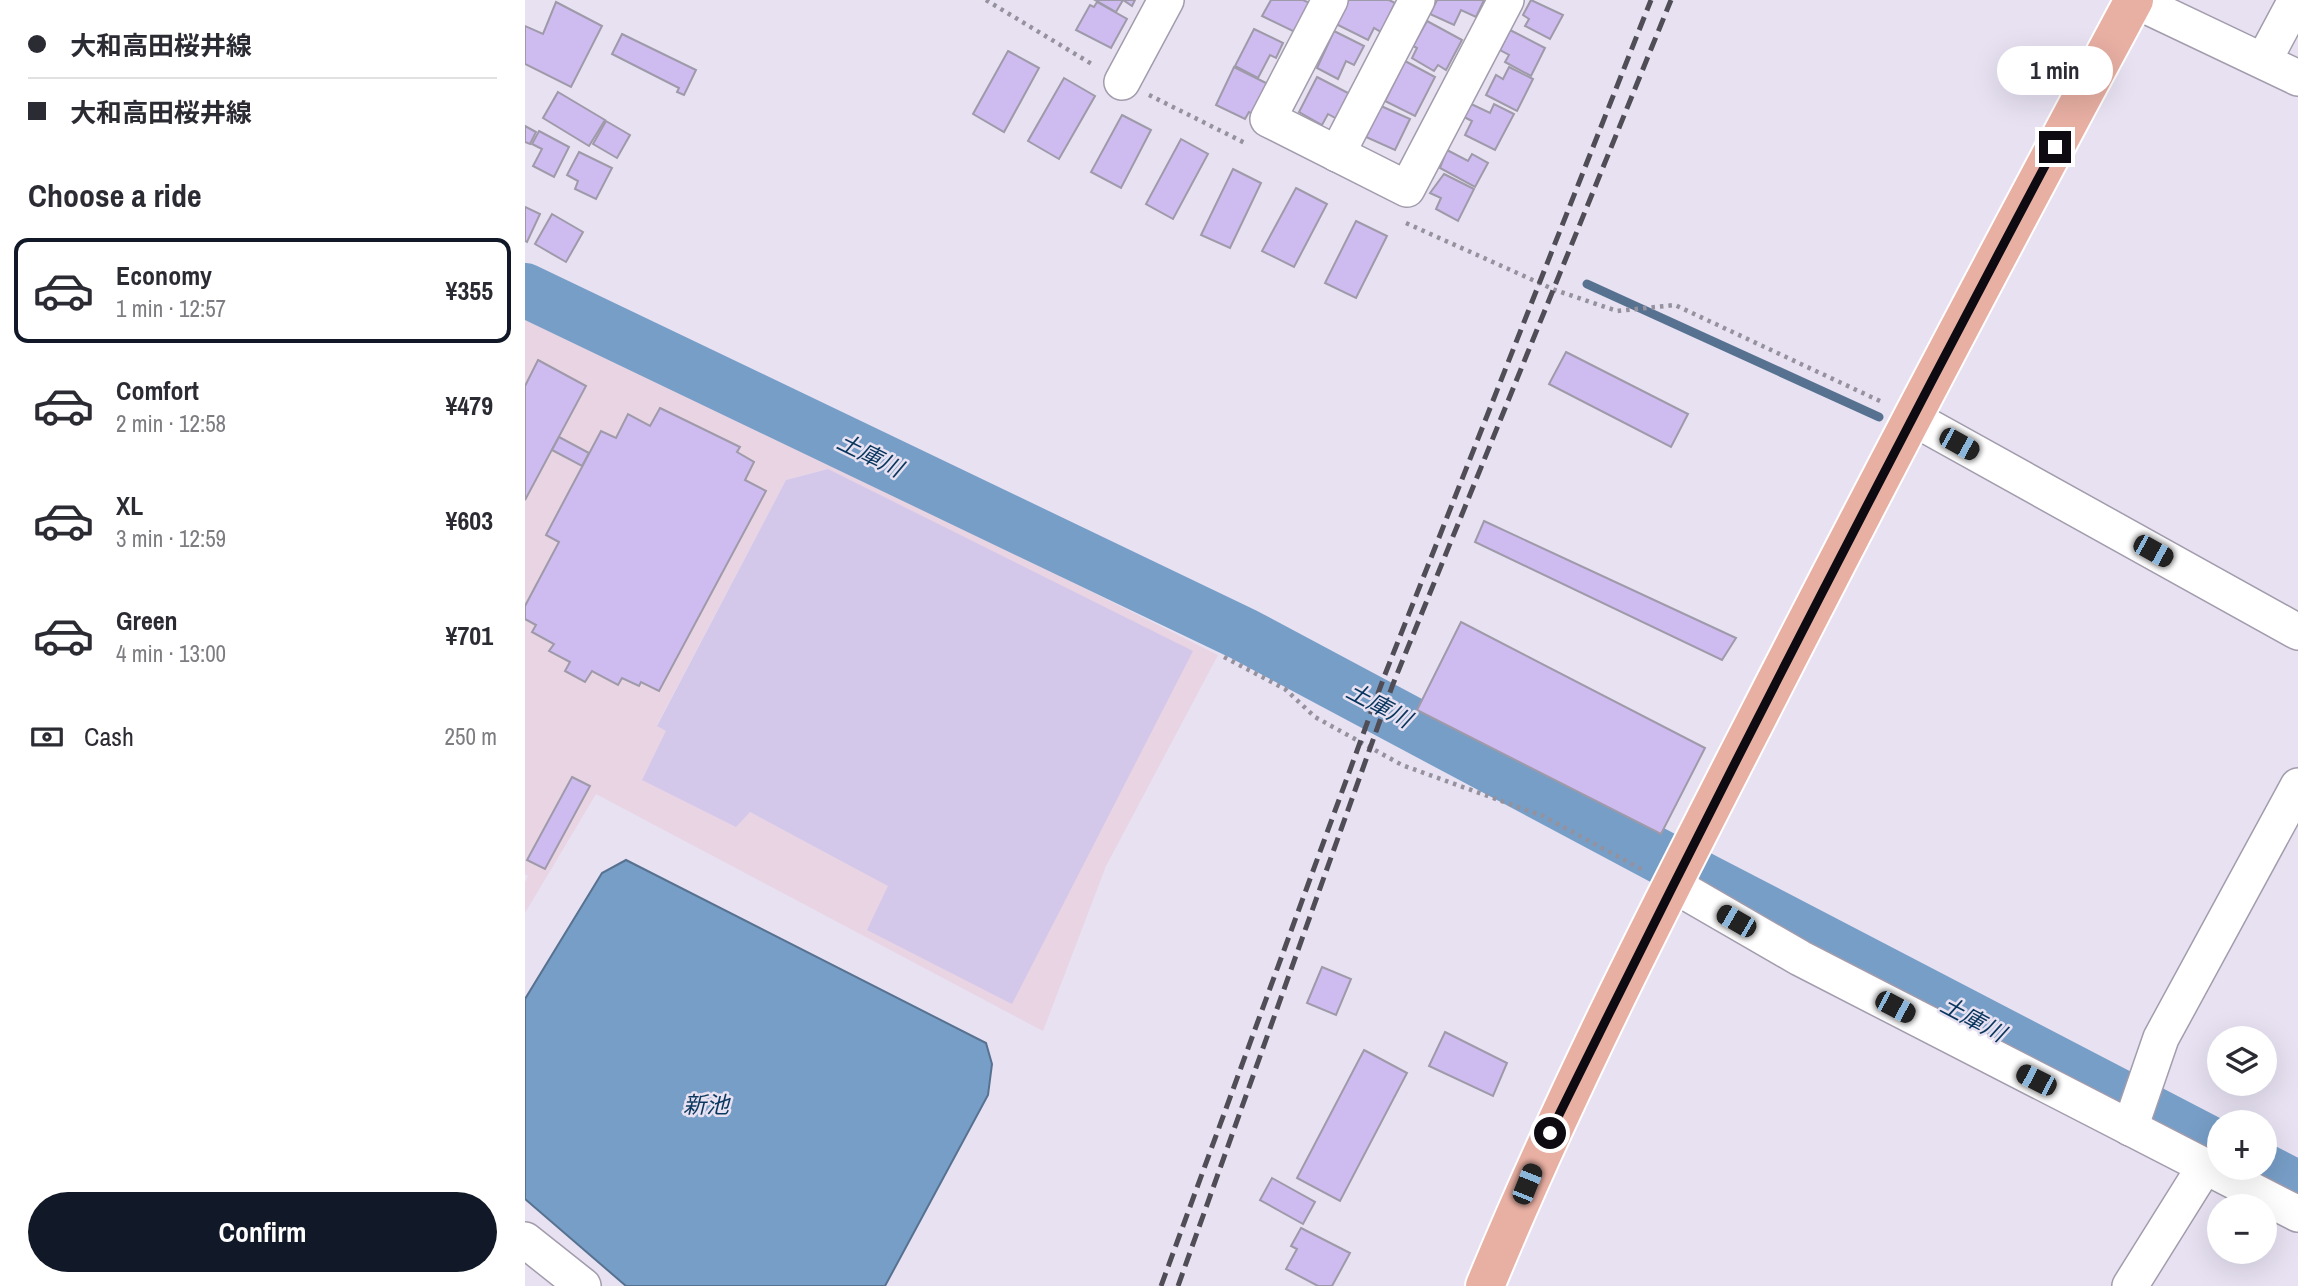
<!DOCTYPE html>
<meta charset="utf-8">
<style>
:root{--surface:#fff;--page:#f7f7f7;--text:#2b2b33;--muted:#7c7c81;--line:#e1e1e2;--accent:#111827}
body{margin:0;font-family:"Archivo Narrow","Noto Sans JP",sans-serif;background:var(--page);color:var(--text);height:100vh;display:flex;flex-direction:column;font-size:26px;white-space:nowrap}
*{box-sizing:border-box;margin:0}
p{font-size:23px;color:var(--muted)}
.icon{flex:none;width:38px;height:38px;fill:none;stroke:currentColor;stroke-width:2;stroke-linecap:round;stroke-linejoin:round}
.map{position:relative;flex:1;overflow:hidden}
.drawer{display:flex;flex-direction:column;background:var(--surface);width:525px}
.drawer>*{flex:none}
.top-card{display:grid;align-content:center;height:154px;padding:0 28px;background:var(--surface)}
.tools{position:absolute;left:1682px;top:1026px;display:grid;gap:14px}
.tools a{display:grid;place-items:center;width:70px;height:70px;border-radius:50%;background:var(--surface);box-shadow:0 7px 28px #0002;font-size:35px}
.end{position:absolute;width:32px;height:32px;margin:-16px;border:9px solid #0d0b11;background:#fff;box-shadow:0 0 0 4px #fff}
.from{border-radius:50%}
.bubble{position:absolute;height:49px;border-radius:24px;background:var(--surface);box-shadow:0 7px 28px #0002;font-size:23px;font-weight:800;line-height:49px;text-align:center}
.car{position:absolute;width:21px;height:42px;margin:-21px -10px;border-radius:9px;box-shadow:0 0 5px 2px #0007;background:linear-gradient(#222 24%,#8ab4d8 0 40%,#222 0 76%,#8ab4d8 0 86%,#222 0)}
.top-card b{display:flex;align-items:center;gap:24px;height:66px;font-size:26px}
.top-card b+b{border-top:2px solid var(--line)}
.top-card i{width:18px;height:18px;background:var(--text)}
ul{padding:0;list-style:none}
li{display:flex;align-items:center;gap:21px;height:105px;margin:0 14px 10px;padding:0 14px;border:4px solid transparent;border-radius:14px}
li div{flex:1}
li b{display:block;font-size:26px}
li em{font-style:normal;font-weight:800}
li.on{border-color:var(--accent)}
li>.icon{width:63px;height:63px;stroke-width:1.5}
h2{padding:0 28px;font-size:32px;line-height:84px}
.pay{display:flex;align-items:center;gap:18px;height:77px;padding:0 28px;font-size:26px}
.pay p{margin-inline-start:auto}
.cta{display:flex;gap:14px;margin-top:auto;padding:14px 28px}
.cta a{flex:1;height:80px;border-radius:42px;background:var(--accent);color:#fff;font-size:28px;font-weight:800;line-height:80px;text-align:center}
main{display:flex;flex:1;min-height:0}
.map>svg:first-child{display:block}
</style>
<main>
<section class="drawer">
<div class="top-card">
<b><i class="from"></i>大和高田桜井線</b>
<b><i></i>大和高田桜井線</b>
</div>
<h2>Choose a ride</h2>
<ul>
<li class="on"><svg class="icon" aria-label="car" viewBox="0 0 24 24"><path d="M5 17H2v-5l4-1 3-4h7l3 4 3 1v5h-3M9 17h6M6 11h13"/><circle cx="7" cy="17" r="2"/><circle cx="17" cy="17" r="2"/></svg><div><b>Economy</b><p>1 min · 12:57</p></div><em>¥355</em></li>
<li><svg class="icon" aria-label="car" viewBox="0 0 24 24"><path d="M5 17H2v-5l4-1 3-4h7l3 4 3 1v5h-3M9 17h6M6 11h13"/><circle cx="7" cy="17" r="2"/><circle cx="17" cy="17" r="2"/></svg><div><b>Comfort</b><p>2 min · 12:58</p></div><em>¥479</em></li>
<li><svg class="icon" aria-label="car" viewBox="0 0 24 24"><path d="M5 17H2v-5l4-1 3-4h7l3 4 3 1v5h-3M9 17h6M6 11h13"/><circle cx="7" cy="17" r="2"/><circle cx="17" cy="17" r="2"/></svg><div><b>XL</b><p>3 min · 12:59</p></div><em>¥603</em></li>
<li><svg class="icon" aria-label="car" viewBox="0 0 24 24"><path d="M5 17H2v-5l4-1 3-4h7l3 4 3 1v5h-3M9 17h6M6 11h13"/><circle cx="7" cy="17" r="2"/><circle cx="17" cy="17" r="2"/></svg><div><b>Green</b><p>4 min · 13:00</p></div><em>¥701</em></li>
</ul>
<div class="pay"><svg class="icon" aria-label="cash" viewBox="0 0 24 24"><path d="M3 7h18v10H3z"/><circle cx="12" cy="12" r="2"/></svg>Cash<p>250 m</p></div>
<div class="cta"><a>Confirm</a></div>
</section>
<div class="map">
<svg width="1773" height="1286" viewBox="0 0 1773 1286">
<rect width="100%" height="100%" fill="#e7e1f2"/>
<!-- education -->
<g fill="#e8d4e3" fill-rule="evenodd">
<path d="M0,309L693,655L581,866L518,1031L71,794L0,913V882L3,876L0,874V619L11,625L7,633L29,644L25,651L93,685L97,678L114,686L116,682L134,691L240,491L220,480L229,462L212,452L214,447L135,408L125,426L104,414L91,438L76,431L64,453L34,437L61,386L14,361L0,385ZM302,469L667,651L342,930L364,886L225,812L217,819L117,780L142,730L132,725L261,480ZM46,777L64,787L20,869L2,860Z"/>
<path d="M27,450L57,466L21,535L34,542L0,606V500Z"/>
</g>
<!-- green -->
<path fill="#d3c7ea" d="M303,469L668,651L487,1004L342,930L363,886L225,812L211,827L117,780L141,731L132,726L261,480Z"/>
<!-- water -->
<path fill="#779ec7" stroke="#577290" stroke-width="2" d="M101,860L461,1043L467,1064L463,1095L360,1286H101L0,1199V999L77,873Z"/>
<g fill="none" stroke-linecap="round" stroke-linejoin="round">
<!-- stream -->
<path stroke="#577290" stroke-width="9" d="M1062,284L1354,417"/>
<!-- river -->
<g stroke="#779ec7" stroke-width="54">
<path d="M0,290L718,634L1179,880L1694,1148"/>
<path d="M1732,1167L1773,1188"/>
</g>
</g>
<!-- building -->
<g fill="#cebbf0" stroke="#9f9aa9" stroke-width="2">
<path d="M570,0H610L607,6L598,0L591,12Z"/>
<path d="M746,0H778L787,4L772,33L737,16Z"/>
<path d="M822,0H864L870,3L856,32L849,28L843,40L811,24Z"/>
<path d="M912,0H959L951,17L936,10L929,25L905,14Z"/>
<path d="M1006,0L1038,15L1025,39L1000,26L1004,19L998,15Z"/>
<path d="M31,2L77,26L46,87L0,64V26L18,34Z"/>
<path d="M572,2L602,19L586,48L551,30L565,5L569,7Z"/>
<path d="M902,21L937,40L921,70L913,65L909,71L887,58L892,48L888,46Z"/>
<path d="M729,29L758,43L751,58L745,55L733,78L710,66Z"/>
<path d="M985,30L1020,48L1006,76L980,62L984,55L975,50Z"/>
<path d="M809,31L839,46L829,65L821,61L813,79L792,68Z"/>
<path d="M97,34L171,70L159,95L152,92L154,88L87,54Z"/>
<path d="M483,51L514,68L479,132L448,114Z"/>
<path d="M880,61L910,77L890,116L860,101Z"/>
<path d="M709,67L745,85L730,115L724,112L720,119L691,105Z"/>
<path d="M984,67L1008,79L992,111L961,95L971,75L978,79Z"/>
<path d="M792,77L825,94L812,119L803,114L797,125L774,112Z"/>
<path d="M539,78L570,96L534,159L503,141Z"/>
<path d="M33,92L80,120L64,146L18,118Z"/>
<path d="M944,103L965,113L969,104L989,114L970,150L940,135L947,121L937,116Z"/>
<path d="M856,106L885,119L870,150L841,137Z"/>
<path d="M597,115L626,130L596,188L566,172Z"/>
<path d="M81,121L105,135L92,158L68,144Z"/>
<path d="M0,126L11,132L5,144L0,142Z"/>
<path d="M14,131L44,147L29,177L8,166L17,149L7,144Z"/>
<path d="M656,139L683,154L648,219L621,204Z"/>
<path d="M922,150L943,161L947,154L963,163L950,187L915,168Z"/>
<path d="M54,152L87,168L71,199L50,189L53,181L42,175Z"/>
<path d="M708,169L736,183L705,248L676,235Z"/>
<path d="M919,174L949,189L933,221L911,209L916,198L905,193Z"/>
<path d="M771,188L802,204L769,267L737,251Z"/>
<path d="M0,207L15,214L2,242L0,241Z"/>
<path d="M27,214L58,232L41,262L10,244Z"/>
<path d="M831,221L862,236L831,298L800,283Z"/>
<path d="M1041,352L1163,414L1146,447L1024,384Z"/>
<path d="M13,360L61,386L0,500V386Z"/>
<path d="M135,408L215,447L212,452L229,462L220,480L241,491L134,691L116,682L114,686L97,678L93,685L67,671L60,682L40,671L45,662L24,651L29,644L7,632L11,625L0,619V606L34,542L21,535L76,431L91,438L103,414L125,426Z"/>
<path d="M34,437L64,453L57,466L27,450Z"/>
<path d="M959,521L1211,638L1197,660L950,542Z"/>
<path d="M936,622L1180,748L1136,834L892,710Z"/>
<path d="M47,777L65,786L20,869L2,860Z"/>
<path d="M797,967L826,979L811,1015L782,1003Z"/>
<path d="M920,1032L982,1063L968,1096L904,1066Z"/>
<path d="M839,1050L882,1073L815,1201L772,1178Z"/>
<path d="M747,1178L790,1202L778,1224L735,1200Z"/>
<path d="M776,1228L825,1253L807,1286H793L761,1269L772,1249L766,1246Z"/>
</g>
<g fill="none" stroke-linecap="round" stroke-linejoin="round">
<defs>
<g id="minor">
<path d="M805,0L743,119L882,189L981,0"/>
<path d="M1609,0L1773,78"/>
<path d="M1739,60L1771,0"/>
<path d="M597,82L641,0"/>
<path d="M812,154L892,0"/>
<path d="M1386,417L1773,632"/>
<path d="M1147,884L1275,958L1773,1214"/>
<path d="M1605,1128L1636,1038L1773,786"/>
<path d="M0,1240L58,1286"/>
<path d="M1605,1286L1680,1166"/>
</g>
<path id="major" d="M960,1286C1040,1092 1136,905 1232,718C1355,477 1481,238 1609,0"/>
</defs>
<!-- minor casing -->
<use href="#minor" stroke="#a29cac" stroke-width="38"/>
<!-- major casing -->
<use href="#major" stroke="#fff" stroke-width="42"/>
<!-- path -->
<g stroke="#95919d" stroke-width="4.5" stroke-dasharray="3.5 5" stroke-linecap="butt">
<path d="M461,0L570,66"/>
<path d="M624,95L720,143"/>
<path d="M881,223L1030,290L1092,311L1150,305L1357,402"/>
<path d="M699,657L760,689L790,717L877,765L1018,816L1118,870"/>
</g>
<!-- minor -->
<use href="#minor" stroke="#fff" stroke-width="35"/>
<!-- major -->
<use href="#major" stroke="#e8afa3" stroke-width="38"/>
<!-- rail -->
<g stroke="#504d56" stroke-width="5" stroke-dasharray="14 7" stroke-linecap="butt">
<path d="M636,1286L859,677L1126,0"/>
<path d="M653,1286L868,684L1146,0"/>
</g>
</g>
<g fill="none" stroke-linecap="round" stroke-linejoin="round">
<!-- route -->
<path stroke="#0d0b11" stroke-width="9" d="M1025,1133C1188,802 1357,473 1530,147"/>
</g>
<g text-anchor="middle" stroke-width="5" stroke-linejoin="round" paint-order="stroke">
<!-- water labels -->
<g font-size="23" font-style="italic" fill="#09365d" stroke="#e7e1f2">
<text transform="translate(345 455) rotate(26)" y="8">土庫川</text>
<text transform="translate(854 705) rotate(28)" y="8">土庫川</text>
<text transform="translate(1448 1019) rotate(28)" y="8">土庫川</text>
<text x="181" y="1113">新池</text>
</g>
</g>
</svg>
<div class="tools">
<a><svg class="icon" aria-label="layers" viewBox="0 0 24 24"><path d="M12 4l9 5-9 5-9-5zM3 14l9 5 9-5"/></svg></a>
<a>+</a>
<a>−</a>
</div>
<i class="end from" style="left:1025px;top:1133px"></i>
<i class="end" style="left:1530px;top:147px"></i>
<div class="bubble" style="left:1472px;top:46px;width:116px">1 min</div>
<i class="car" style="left:1434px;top:444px;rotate:119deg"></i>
<i class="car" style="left:1628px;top:551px;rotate:119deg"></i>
<i class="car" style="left:1211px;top:921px;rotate:300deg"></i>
<i class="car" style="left:1370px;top:1007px;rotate:118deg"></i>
<i class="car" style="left:1511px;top:1080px;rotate:297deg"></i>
<i class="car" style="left:1002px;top:1184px;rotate:22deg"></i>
</div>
</main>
